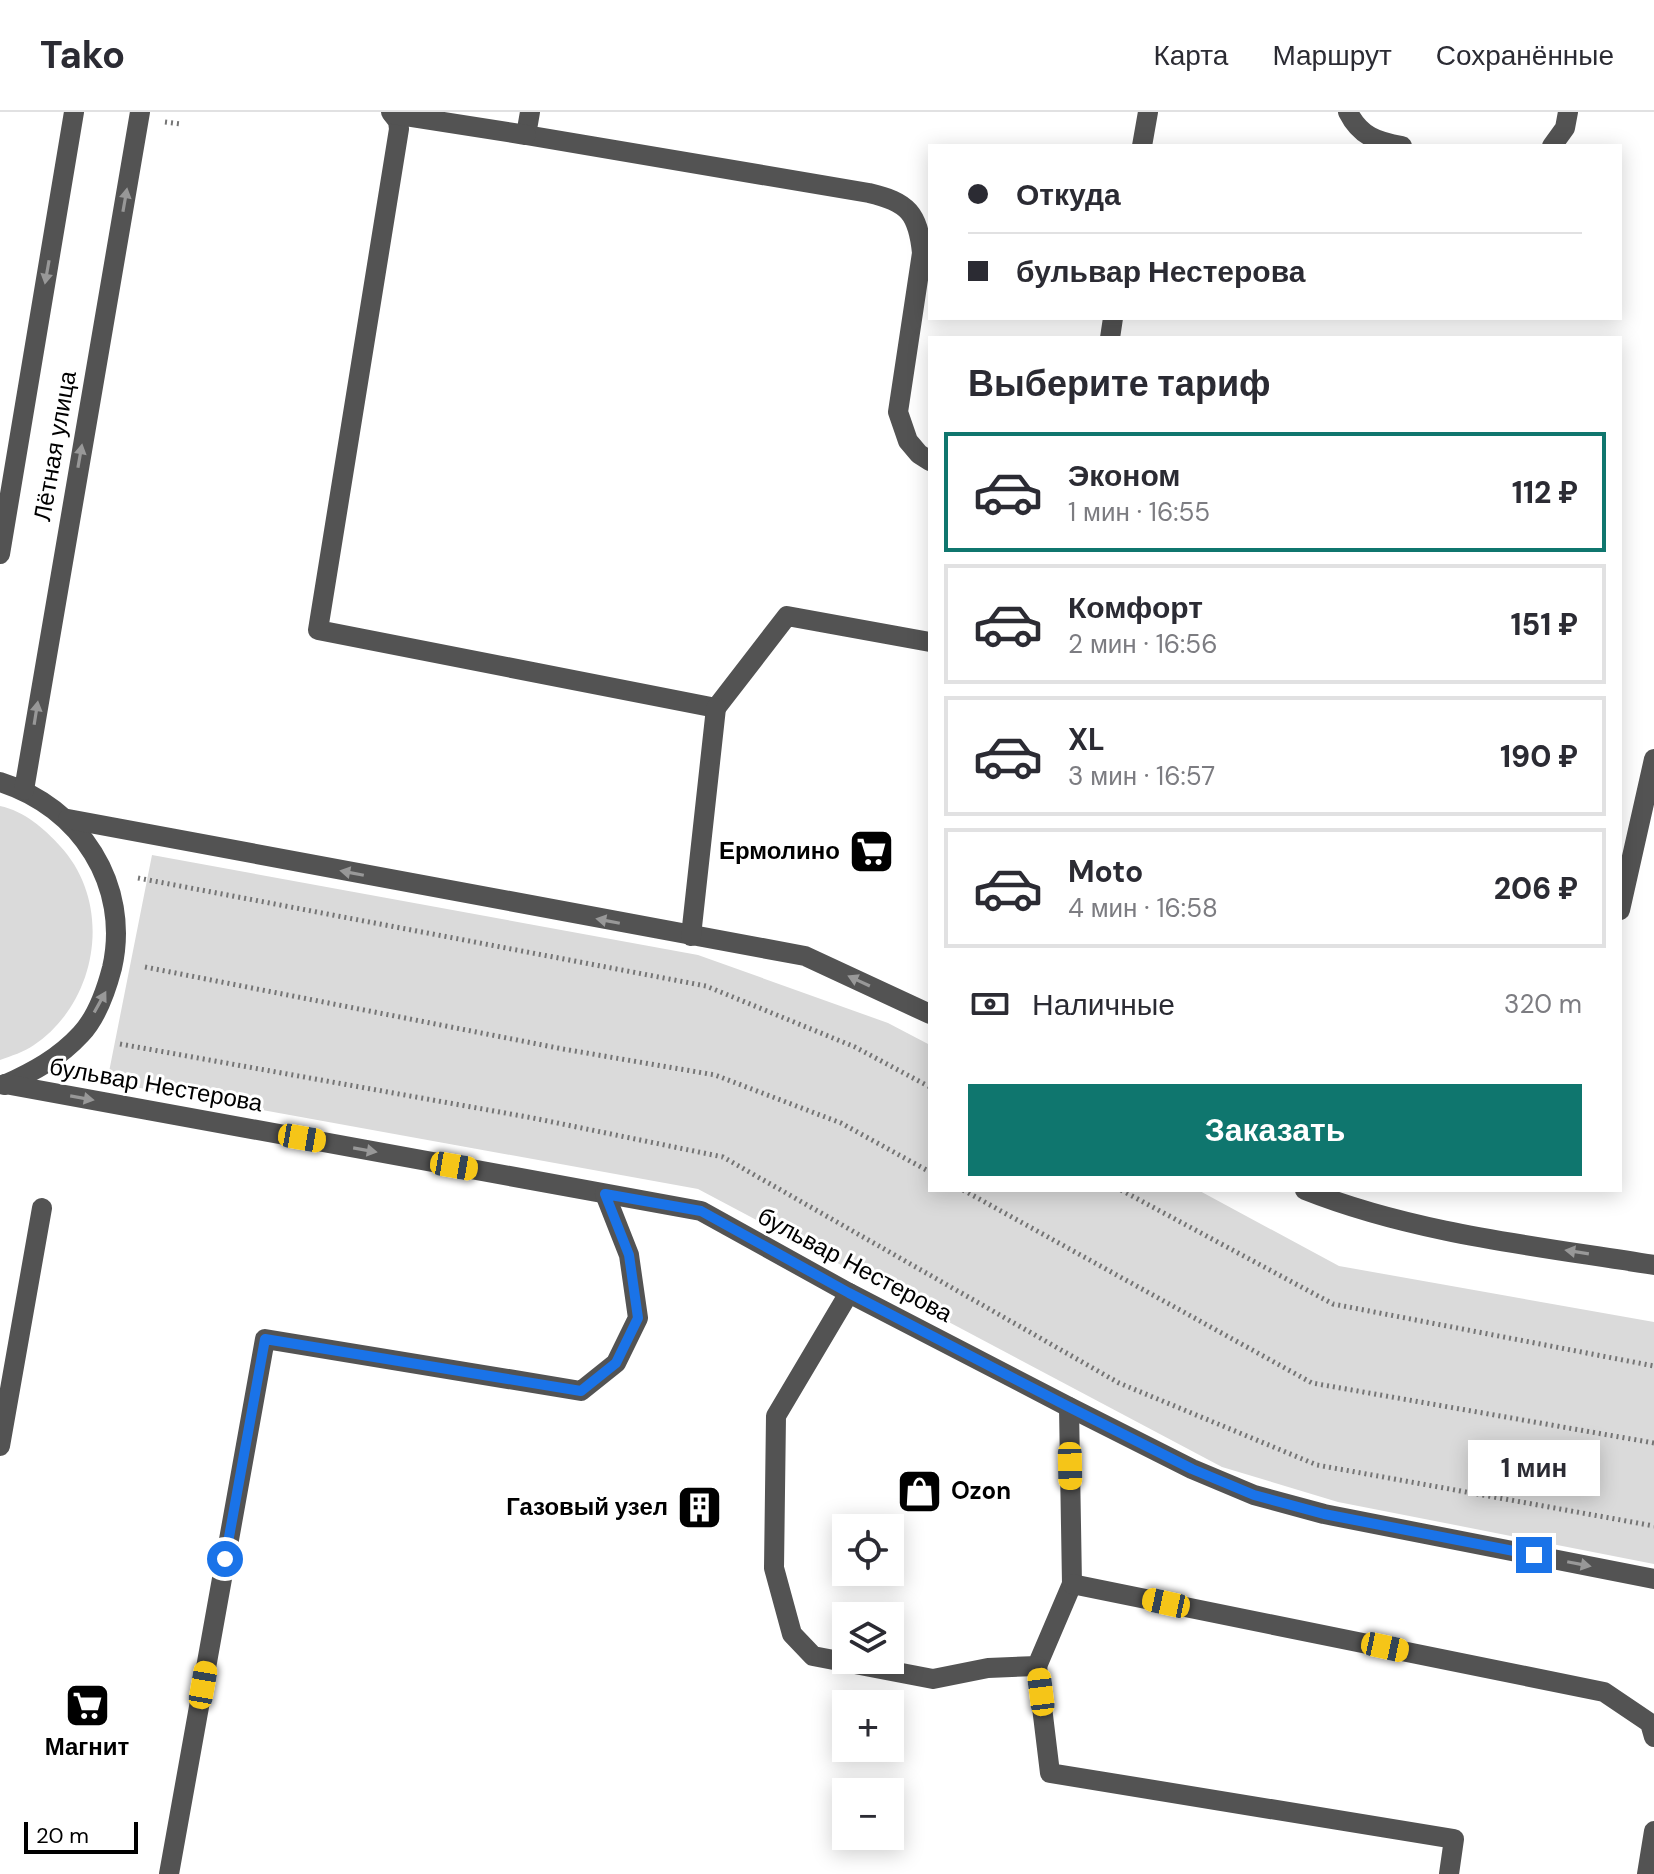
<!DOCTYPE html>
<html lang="ru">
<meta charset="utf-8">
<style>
:root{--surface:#fff;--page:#f7f7f7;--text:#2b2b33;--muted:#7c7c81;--line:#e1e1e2;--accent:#0f766e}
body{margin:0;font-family:"DM Sans",sans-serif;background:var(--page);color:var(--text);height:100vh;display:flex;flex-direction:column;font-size:30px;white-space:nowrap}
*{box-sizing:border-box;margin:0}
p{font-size:26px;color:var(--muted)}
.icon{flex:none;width:44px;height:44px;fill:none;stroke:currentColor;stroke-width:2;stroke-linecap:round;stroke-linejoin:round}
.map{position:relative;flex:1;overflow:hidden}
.sheet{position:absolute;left:928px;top:224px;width:694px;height:856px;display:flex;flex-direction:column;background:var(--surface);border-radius:0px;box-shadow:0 4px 20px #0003}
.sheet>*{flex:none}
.guide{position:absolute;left:928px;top:32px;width:694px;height:176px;border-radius:0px;box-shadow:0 4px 20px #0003;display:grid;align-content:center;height:176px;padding:0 40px;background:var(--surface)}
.buttons{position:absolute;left:832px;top:1402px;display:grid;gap:16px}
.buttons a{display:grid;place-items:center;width:72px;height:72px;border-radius:0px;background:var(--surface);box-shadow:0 4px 20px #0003;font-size:40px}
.scale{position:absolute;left:24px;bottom:20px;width:114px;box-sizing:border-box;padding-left:8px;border:4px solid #000;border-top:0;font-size:22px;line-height:28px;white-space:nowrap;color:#000;-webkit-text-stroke:6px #fff;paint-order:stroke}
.end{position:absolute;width:36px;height:36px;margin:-18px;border:10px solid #1a73e8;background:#fff;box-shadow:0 0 0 4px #fff}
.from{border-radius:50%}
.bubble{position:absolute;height:56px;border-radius:0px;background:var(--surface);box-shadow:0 4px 20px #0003;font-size:26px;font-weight:800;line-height:56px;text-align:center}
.car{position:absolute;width:24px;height:48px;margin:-24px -12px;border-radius:10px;box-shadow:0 0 6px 2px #0007;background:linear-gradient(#f5c518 24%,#345 0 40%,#f5c518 0 76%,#345 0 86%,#f5c518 0)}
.guide b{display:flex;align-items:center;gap:28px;height:76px;font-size:30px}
.guide b+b{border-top:2px solid var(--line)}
.guide i{width:20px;height:20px;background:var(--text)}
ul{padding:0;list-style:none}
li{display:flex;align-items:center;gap:24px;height:120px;margin:0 16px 12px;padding:0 24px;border:4px solid var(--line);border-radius:0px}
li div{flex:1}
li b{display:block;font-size:30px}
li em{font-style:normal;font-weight:800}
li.current{border-color:var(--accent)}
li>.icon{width:72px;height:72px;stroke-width:1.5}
h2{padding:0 40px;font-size:36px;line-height:96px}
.pay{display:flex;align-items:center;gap:20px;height:88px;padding:0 40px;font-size:30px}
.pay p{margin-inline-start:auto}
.primary-button{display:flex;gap:16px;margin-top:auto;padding:16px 40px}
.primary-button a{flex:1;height:92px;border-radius:0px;background:var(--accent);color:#fff;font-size:32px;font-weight:800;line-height:92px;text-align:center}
header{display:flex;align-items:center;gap:48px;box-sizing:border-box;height:112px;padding:0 40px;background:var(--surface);border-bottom:2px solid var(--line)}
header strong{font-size:38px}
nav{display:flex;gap:44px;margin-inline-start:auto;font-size:28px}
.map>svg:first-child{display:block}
</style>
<header>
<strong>Tako</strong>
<nav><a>Карта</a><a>Маршрут</a><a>Сохранённые</a></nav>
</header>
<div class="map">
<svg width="1654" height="1762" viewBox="0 0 1654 1762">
<rect width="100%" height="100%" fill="#fff"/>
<!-- green -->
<g fill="#dadada">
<path d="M0,694C24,699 45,717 60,734C114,792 98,890 34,933C24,940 11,944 0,948Z"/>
<path d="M152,743L698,843L888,911L930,933V1078H1198L1339,1154L1654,1210V1452L1338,1390L1222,1355L698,1077L107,970Z"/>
</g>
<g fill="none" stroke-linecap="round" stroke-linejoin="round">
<!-- path -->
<g stroke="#757575" stroke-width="5" stroke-dasharray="2 4" stroke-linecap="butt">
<path d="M165,10L181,12"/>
<path d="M138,766L706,874L855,935L930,975"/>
<path d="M145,855L563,937L715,963L841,1011L930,1060"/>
<path d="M120,932L533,1006L723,1045L1119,1271L1317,1353L1654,1414"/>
<path d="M963,1078L1312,1271L1654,1331"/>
<path d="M1121,1078L1333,1192L1654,1254"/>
</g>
<!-- minor -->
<g stroke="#535353" stroke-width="20">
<path d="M391,0L398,9L399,17L318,518L716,596L787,504L930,530"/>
<path d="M530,0L526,23L869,81C908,90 918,101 922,141L898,300L908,329L919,342L930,349"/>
<path d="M1348,0C1360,24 1377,30 1402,34"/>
<path d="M393,2L526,23"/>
<path d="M1142,34L1148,0"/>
<path d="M1552,34L1565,16L1568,0"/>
<path d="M1110,226L1113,206"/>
<path d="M0,442L74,0"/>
<path d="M0,670C80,695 131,773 112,856C106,879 97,905 81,922C59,946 33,960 4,973"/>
<path d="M24,678L140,0"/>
<path d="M68,707L805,844L930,902"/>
<path d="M1620,798L1654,647"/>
<path d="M691,824L716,596"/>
<path d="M5,972L701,1099L849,1181L1069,1295L1192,1357L1254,1383L1324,1402L1654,1467"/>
<path d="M1305,1078C1416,1122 1537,1134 1654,1153"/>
<path d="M849,1181L776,1304L774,1456L792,1522L813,1544L933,1567L988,1556L1037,1554L1072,1472L1069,1295"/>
<path d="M0,1334L42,1096"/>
<path d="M1072,1472L1604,1580L1650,1611L1654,1625"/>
<path d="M1037,1554L1050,1661L1454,1727L1449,1762"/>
<path d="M169,1762L265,1227L581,1279L616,1251L638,1206L629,1143L605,1082"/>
<path d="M1647,1762L1654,1719"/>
</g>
</g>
<!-- one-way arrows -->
<defs><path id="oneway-solid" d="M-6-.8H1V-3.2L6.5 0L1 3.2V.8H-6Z" transform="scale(2)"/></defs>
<g fill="#989898">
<use href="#oneway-solid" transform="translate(125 88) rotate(-80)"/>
<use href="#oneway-solid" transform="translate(47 160) rotate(100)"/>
<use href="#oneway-solid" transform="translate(80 344) rotate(-80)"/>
<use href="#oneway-solid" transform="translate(36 601) rotate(-81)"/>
<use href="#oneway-solid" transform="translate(352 761) rotate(-169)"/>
<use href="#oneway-solid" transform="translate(608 809) rotate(-169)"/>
<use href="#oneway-solid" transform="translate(859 869) rotate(-155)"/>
<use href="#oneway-solid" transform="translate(100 890) rotate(-61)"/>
<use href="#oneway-solid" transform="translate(82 986) rotate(10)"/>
<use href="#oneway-solid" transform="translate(365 1038) rotate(10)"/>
<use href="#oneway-solid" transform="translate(1577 1140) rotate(-171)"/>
<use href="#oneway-solid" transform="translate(1579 1452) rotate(11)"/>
</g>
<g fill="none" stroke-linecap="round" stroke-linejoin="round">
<!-- route -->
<path stroke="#1a73e8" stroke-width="10" d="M225,1447L265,1227L581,1279L616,1251L638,1206L629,1143L605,1082L701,1099L849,1181L1069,1295L1192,1357L1254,1383L1324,1402L1534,1443"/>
</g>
<!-- icons -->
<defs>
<symbol id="supermarket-square" viewBox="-11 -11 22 22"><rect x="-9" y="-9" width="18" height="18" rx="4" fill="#000" stroke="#fff"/><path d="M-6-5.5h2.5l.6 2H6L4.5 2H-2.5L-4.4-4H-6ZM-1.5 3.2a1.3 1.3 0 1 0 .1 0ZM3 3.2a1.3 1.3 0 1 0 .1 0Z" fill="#fff"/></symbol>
<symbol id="shop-square" viewBox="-11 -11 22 22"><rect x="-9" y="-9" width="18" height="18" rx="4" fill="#000" stroke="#fff"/><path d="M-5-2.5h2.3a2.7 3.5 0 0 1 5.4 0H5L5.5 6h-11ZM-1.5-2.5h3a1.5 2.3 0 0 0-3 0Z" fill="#fff"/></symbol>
<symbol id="building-square" viewBox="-11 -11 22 22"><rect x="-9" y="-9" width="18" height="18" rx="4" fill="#000" stroke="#fff"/><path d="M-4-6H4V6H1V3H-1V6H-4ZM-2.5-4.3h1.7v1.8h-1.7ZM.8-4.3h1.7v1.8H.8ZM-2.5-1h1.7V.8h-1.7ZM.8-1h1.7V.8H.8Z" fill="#fff"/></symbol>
</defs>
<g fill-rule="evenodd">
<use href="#supermarket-square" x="846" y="714" width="51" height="51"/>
<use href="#shop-square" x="894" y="1354" width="51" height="51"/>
<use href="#building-square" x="674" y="1370" width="51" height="51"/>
<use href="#supermarket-square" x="62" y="1568" width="51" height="51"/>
</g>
<g text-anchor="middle" stroke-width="6" stroke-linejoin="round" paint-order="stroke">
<!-- street labels -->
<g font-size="24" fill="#000" stroke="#fff">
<text transform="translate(55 334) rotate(-80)" y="8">Лётная улица</text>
<text transform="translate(156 973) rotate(10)" y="8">бульвар Нестерова</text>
<text transform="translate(855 1153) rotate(28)" y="8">бульвар Нестерова</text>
</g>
<!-- poi labels -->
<g font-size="24" font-weight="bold" fill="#000" stroke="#fff" text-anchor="end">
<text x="840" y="747">Ермолино</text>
<text x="951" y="1387" text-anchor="start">Ozon</text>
<text x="668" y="1403">Газовый узел</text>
<text x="87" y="1643" text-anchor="middle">Магнит</text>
</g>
</g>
</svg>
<div class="buttons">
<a><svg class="icon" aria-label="locate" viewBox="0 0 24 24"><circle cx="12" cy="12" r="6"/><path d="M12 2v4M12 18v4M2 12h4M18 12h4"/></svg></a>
<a><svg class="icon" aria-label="layers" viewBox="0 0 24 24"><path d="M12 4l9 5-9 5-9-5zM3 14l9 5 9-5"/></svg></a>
<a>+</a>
<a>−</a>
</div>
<div class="scale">20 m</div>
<i class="end from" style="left:225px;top:1447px"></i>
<i class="end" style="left:1534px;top:1443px"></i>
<div class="bubble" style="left:1468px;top:1328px;width:132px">1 мин</div>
<i class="car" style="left:302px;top:1026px;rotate:100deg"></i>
<i class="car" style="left:454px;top:1054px;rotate:100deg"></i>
<i class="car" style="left:1070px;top:1354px;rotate:179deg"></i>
<i class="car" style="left:1166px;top:1491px;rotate:282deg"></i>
<i class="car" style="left:1385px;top:1535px;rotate:102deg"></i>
<i class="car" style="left:203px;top:1573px;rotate:10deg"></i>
<i class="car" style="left:1041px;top:1580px;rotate:353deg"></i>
<div class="guide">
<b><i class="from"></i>Откуда</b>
<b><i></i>бульвар Нестерова</b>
</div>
<section class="sheet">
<h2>Выберите тариф</h2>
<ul>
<li class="current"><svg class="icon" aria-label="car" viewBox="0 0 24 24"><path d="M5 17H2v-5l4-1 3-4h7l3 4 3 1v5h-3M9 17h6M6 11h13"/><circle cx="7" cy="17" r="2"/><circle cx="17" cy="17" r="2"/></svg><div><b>Эконом</b><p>1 мин · 16:55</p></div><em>112 ₽</em></li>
<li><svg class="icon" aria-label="car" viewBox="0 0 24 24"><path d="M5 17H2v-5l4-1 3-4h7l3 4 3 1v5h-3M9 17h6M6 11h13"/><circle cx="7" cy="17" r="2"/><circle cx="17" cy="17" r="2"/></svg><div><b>Комфорт</b><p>2 мин · 16:56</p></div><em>151 ₽</em></li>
<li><svg class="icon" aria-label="car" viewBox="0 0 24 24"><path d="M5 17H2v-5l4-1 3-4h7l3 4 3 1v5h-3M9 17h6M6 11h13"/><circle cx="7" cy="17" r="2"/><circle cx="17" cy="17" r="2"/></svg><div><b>XL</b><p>3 мин · 16:57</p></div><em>190 ₽</em></li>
<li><svg class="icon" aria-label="car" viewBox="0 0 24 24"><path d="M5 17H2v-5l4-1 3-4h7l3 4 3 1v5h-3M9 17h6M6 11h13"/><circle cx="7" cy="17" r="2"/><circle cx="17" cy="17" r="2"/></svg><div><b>Moto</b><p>4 мин · 16:58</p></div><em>206 ₽</em></li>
</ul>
<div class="pay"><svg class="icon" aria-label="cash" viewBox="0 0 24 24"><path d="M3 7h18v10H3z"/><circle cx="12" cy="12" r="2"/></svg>Наличные<p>320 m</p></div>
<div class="primary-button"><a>Заказать</a></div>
</section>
</div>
